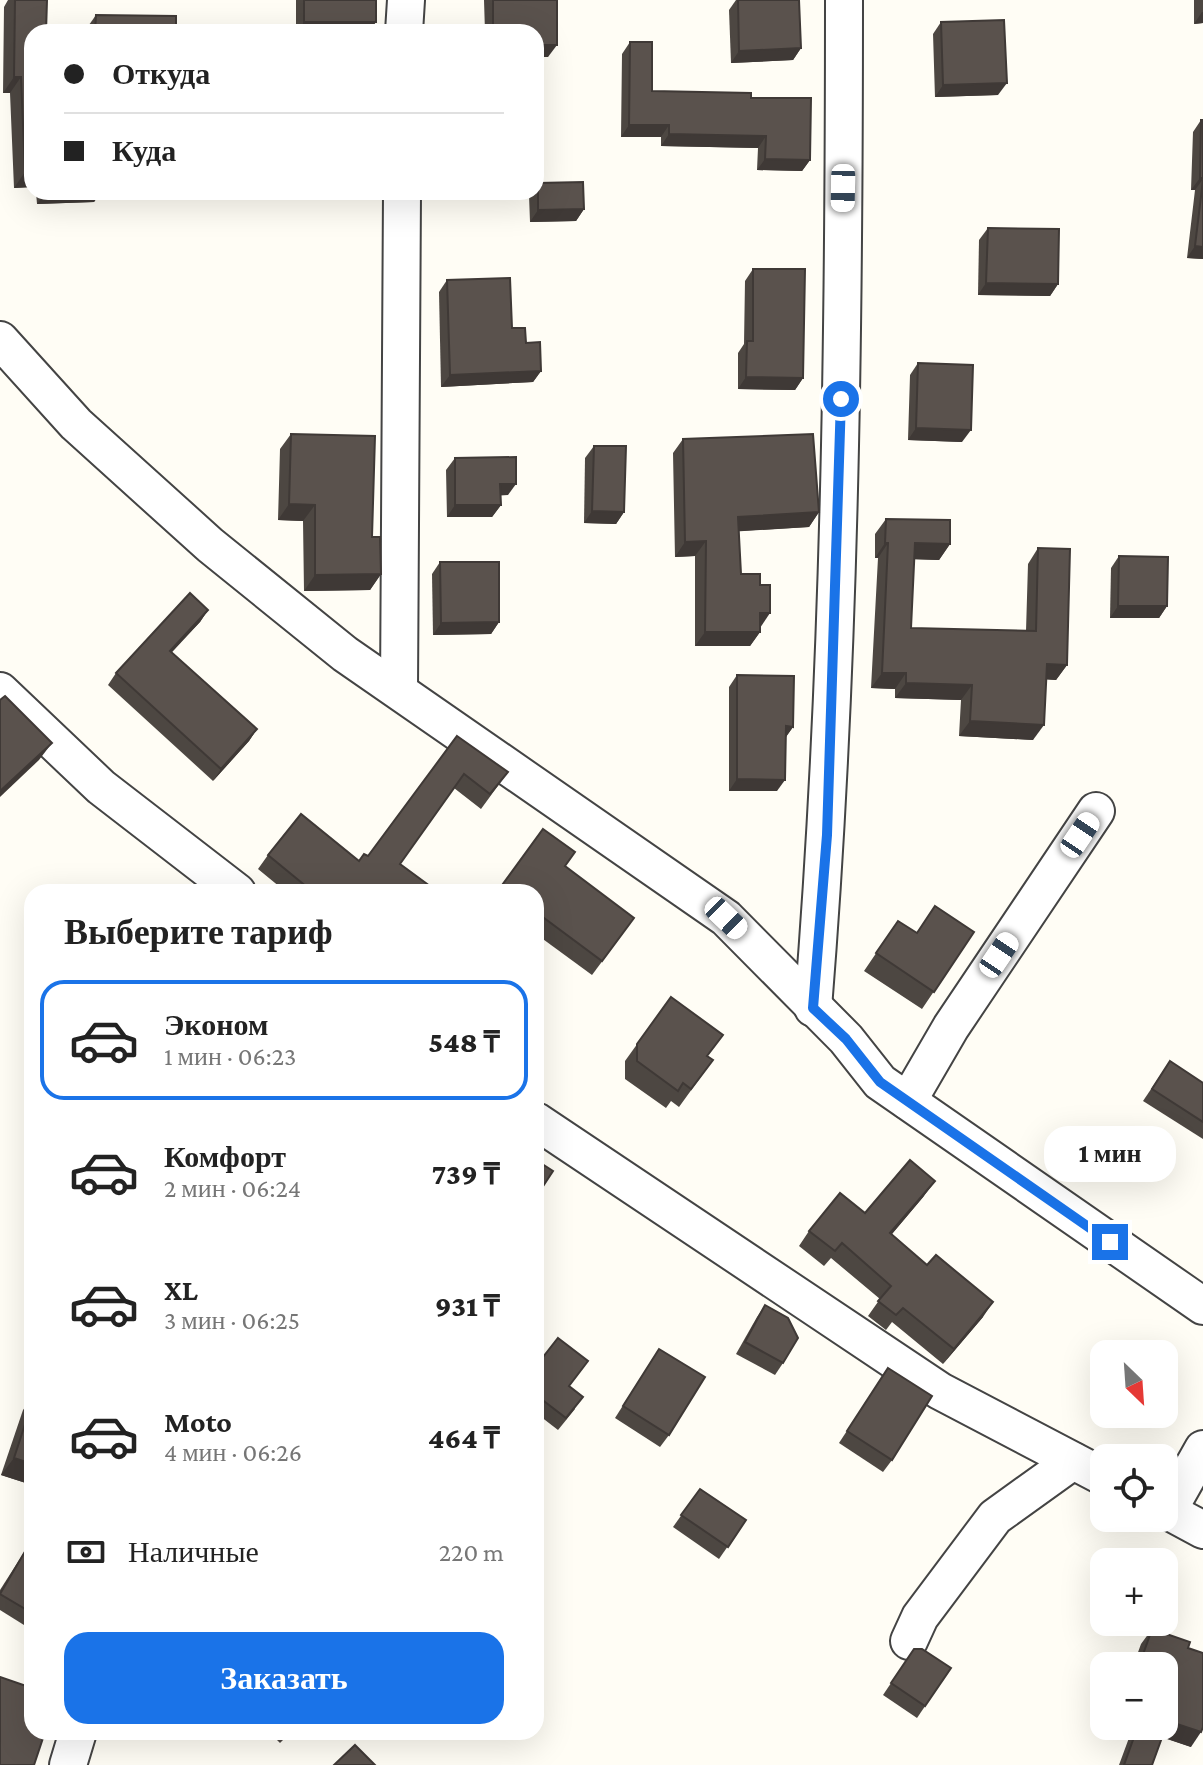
<!DOCTYPE html>
<html lang="ru">
<meta charset="utf-8">
<style>
:root{--surface:#fff;--page:#f2f2f2;--text:#222;--muted:#767676;--line:#e0e0e0;--accent:#1a73e8}
body{margin:0;font-family:"Crimson Pro",serif;background:var(--page);color:var(--text);height:100vh;display:flex;flex-direction:column;font-size:30px;white-space:nowrap}
*{box-sizing:border-box;margin:0}
p{font-size:26px;color:var(--muted)}
.icon{flex:none;width:44px;height:44px;fill:none;stroke:currentColor;stroke-width:2;stroke-linecap:round;stroke-linejoin:round}
.map{position:relative;flex:1;overflow:hidden}
.drawer{position:absolute;left:24px;top:884px;width:520px;height:856px;display:flex;flex-direction:column;background:var(--surface);border-radius:24px;box-shadow:0 8px 32px #0002}
.drawer>*{flex:none}
.hud{position:absolute;left:24px;top:24px;width:520px;height:176px;border-radius:24px;box-shadow:0 8px 32px #0002;display:grid;align-content:center;height:176px;padding:0 40px;background:var(--surface)}
.needle{width:52px;rotate:155deg}
.buttons{position:absolute;left:1090px;top:1340px;display:grid;gap:16px}
.buttons a{display:grid;place-items:center;width:88px;height:88px;border-radius:16px;background:var(--surface);box-shadow:0 8px 32px #0002;font-size:40px}
.end{position:absolute;width:36px;height:36px;margin:-18px;border:10px solid #1a73e8;background:#fff;box-shadow:0 0 0 4px #fff}
.from{border-radius:50%}
.bubble{position:absolute;height:56px;border-radius:24px;background:var(--surface);box-shadow:0 8px 32px #0002;font-size:26px;font-weight:800;line-height:56px;text-align:center}
.car{position:absolute;width:24px;height:48px;margin:-24px -12px;border-radius:10px;box-shadow:0 0 6px 2px #0007;background:linear-gradient(#fff 24%,#345 0 40%,#fff 0 76%,#345 0 86%,#fff 0)}
.hud b{display:flex;align-items:center;gap:28px;height:76px;font-size:30px}
.hud b+b{border-top:2px solid var(--line)}
.hud i{width:20px;height:20px;background:var(--text)}
ul{padding:0;list-style:none}
li{display:flex;align-items:center;gap:24px;height:120px;margin:0 16px 12px;padding:0 24px;border:4px solid transparent;border-radius:24px}
li div{flex:1}
li b{display:block;font-size:30px}
li em{font-style:normal;font-weight:800}
li.selected{border-color:var(--accent)}
li>.icon{width:72px;height:72px;stroke-width:1.5}
h2{padding:0 40px;font-size:36px;line-height:96px}
.pay{display:flex;align-items:center;gap:20px;height:88px;padding:0 40px;font-size:30px}
.pay p{margin-inline-start:auto}
.cta{display:flex;gap:16px;margin-top:auto;padding:16px 40px}
.cta a{flex:1;height:92px;border-radius:24px;background:var(--accent);color:#fff;font-size:32px;font-weight:800;line-height:92px;text-align:center}
.map>svg:first-child{display:block}
</style>
<div class="map">
<svg width="1203" height="1765" viewBox="0 0 1203 1765">
<rect width="100%" height="100%" fill="#fffdf5"/>
<g fill="none" stroke-linecap="round" stroke-linejoin="round">
<defs>
<g id="street">
<path d="M404,32L406,0"/>
<path d="M0,340L76,424L210,545L345,654L726,918L846,1039L880,1082L1203,1306"/>
<path d="M399,690L402,192"/>
<path d="M0,691L101,787L237,892"/>
<path d="M813,1008C840,673 844,336 844,0"/>
<path d="M908,1101L951,1027L1096,811"/>
<path d="M536,1121L940,1391L1104,1477"/>
<path d="M1164,1509L1203,1530"/>
<path d="M1168,1511L1203,1449"/>
<path d="M909,1641L920,1617L995,1517L1073,1461"/>
<path d="M68,1765L78,1732"/>
</g>
</defs>
<!-- street casing -->
<use href="#street" stroke="#444" stroke-width="40"/>
<!-- street -->
<use href="#street" stroke="#fff" stroke-width="36"/>
</g>
<!-- wall -->
<g fill="#4d4742">
<path d="M8,0H47L32,32V187L14,188L10,93H3L4,7Z"/>
<path d="M296,0H376V22L368,32H296Z"/>
<path d="M484,0H557L548,57L536,32H485Z"/>
<path d="M736,0H799L801,48L793,60L731,63L729,10Z"/>
<path d="M1194,0H1203V23L1194,24Z"/>
<path d="M96,15L176,32H84Z"/>
<path d="M941,22L998,95L935,97L933,34Z"/>
<path d="M630,42L652,91L751,98L810,160L802,171L757,170L758,148L661,146V137H621L622,54Z"/>
<path d="M1201,120H1203V259L1187,258L1195,190H1191L1193,132Z"/>
<path d="M538,183L584,209L576,221L530,222L529,195L531,192H536V185Z"/>
<path d="M36,192H101L94,202L37,204Z"/>
<path d="M988,228L1058,284L1050,296L978,295L979,240Z"/>
<path d="M753,269L803,378L795,390L738,389V353L744,344L745,281Z"/>
<path d="M447,280L512,328L526,343L541,371L533,382L441,387L439,292Z"/>
<path d="M918,363L962,442L908,440L910,375Z"/>
<path d="M291,434L381,574L370,590L304,591L303,521L278,520L280,449Z"/>
<path d="M683,439L819,512L809,527L739,531L741,574L760,628V632L750,646H695V556L675,557L673,453Z"/>
<path d="M594,446L624,512L616,524L584,523L585,458Z"/>
<path d="M455,458L508,495H500L501,505L492,517H447L446,470Z"/>
<path d="M886,519L950,544L939,560L914,559L911,628L1026,631L1028,564L1038,548L1067,665L1056,680L1046,679L1033,740L959,736L961,700L895,698V689L871,688L878,558H875V534Z"/>
<path d="M1119,556L1167,606L1159,618H1110L1111,568Z"/>
<path d="M440,562L499,622L491,634L433,635L432,574Z"/>
<path d="M208,610L200,622L171,652L257,729L249,741L213,781L108,685L116,673Z"/>
<path d="M737,675L793,727L786,737L777,791H729V687Z"/>
<path d="M457,736L508,772L481,809L454,788L400,864L438,892H286L258,869L268,855L359,861L368,856Z"/>
<path d="M565,866L624,932L592,975L536,934V892Z"/>
<path d="M898,921L916,933L974,932L922,1009L864,971Z"/>
<path d="M671,997L708,1056L713,1060L679,1107L671,1101L666,1108L625,1079V1061Z"/>
<path d="M1170,1061L1203,1083V1139L1143,1101Z"/>
<path d="M924,1196L892,1234L983,1317L943,1364L892,1322L886,1330L868,1316L880,1299L831,1258L824,1266L799,1246L809,1231L865,1213Z"/>
<path d="M765,1305L783,1363L775,1375L736,1354L757,1317Z"/>
<path d="M659,1349L669,1435L660,1447L615,1418Z"/>
<path d="M536,1366L569,1386L575,1409L558,1430L536,1413Z"/>
<path d="M888,1368L892,1460L883,1472L839,1443Z"/>
<path d="M32,1398V1485L1,1475L23,1410Z"/>
<path d="M700,1489L746,1520L719,1559L673,1527Z"/>
<path d="M30,1543L32,1544V1630L0,1610V1590Z"/>
<path d="M1152,1629L1188,1648L1191,1747L1162,1737L1152,1765H1119L1133,1727L1129,1726H1164V1666H1133L1141,1644Z"/>
<path d="M914,1649L951,1668L917,1718L883,1695Z"/>
<path d="M269,1732H291L280,1743Z"/>
<path d="M293,1732H308L301,1739Z"/>
</g>
<!-- shaded-wall -->
<g fill="#3f3936">
<path d="M1203,12V23L1194,24L1202,12Z"/>
<path d="M304,22H376L368,32H297Z"/>
<path d="M536,45H557L548,57H536Z"/>
<path d="M801,48L793,60L731,63L739,51Z"/>
<path d="M14,77H21L10,93H3Z"/>
<path d="M1007,83L998,95L935,97L943,85Z"/>
<path d="M629,125H669L661,137H621Z"/>
<path d="M669,134L766,136L758,148L661,146Z"/>
<path d="M765,159L810,160L802,171L757,170Z"/>
<path d="M32,171V187L14,188L25,172Z"/>
<path d="M1200,178L1203,179L1195,190H1191Z"/>
<path d="M46,192H101L94,202L37,204Z"/>
<path d="M584,209L576,221L530,222L538,210Z"/>
<path d="M1195,246L1203,247V259L1187,258Z"/>
<path d="M986,283L1058,284L1050,296L978,295Z"/>
<path d="M541,371L533,382L441,387L450,375Z"/>
<path d="M746,377L803,378L795,390L738,389Z"/>
<path d="M916,428L971,430L962,442L908,440Z"/>
<path d="M500,484H516L508,495L492,496Z"/>
<path d="M289,504L315,505L303,521L278,520Z"/>
<path d="M455,505H501L492,517H447Z"/>
<path d="M592,511L624,512L616,524L584,523Z"/>
<path d="M819,512L809,527L728,532L738,517Z"/>
<path d="M706,541L695,556L675,557L685,542Z"/>
<path d="M885,543H888L878,558H875Z"/>
<path d="M915,543L950,544L939,560L905,559Z"/>
<path d="M381,574L370,590L304,591L315,575Z"/>
<path d="M1118,606H1167L1159,618H1110Z"/>
<path d="M208,610L200,622L162,663L170,651Z"/>
<path d="M760,613H770L760,628Z"/>
<path d="M499,622L491,634L433,635L441,623Z"/>
<path d="M705,632H760L750,646H695Z"/>
<path d="M1047,664L1067,665L1056,680L1037,679Z"/>
<path d="M882,673H906L895,689L871,688Z"/>
<path d="M906,683L972,685L961,700L895,698Z"/>
<path d="M970,721L1044,725L1033,740L959,736Z"/>
<path d="M786,726L793,727L785,738Z"/>
<path d="M257,729L249,741L213,781L221,769Z"/>
<path d="M52,743L39,760L0,797V791Z"/>
<path d="M737,779L785,780L777,791H729Z"/>
<path d="M935,1181L924,1196L880,1248L890,1233Z"/>
<path d="M993,1302L983,1317L943,1364L954,1349Z"/>
<path d="M14,1458L32,1464V1485L1,1475Z"/>
<path d="M1168,1721L1201,1732L1191,1747L1158,1736Z"/>
</g>
<!-- building -->
<g fill="#5a524d" stroke="#3f3936" stroke-width="2">
<path d="M15,0H47L46,32H32V171L25,172L21,77H14Z"/>
<rect x="304" y="0" width="72" height="22"/>
<path d="M493,0H557V45H536V32H493Z"/>
<path d="M738,0H799L801,48L739,51Z"/>
<path d="M96,15L176,16V32H95Z"/>
<path d="M1004,20L1007,83L943,85L941,22Z"/>
<path d="M630,42H652V91L751,93V98H811L810,160L765,159L766,136L669,134V125H629Z"/>
<path d="M1201,120H1203V178H1200Z"/>
<path d="M1203,180V247L1195,246Z"/>
<path d="M583,182L584,209L538,210V183Z"/>
<path d="M988,228L1059,229L1058,284L986,283Z"/>
<path d="M753,269H805L803,378L746,377L747,341H753Z"/>
<path d="M510,278L512,328H525L526,343L540,342L541,371L450,375L447,280Z"/>
<path d="M918,363L973,365L971,430L916,428Z"/>
<path d="M291,434L375,436L372,537H380L381,574L315,575V505L289,504Z"/>
<path d="M813,434L819,512L738,517L741,574H760V585H770V613H760V632H705L706,541L685,542L683,439Z"/>
<path d="M594,446H626L624,512L592,511Z"/>
<path d="M516,457V484H500L501,505H455V458Z"/>
<path d="M886,519L950,520V544L915,543L911,628L1036,631L1038,548L1070,549L1067,665L1047,664L1044,725L970,721L972,685L906,683V673H882L888,543H885Z"/>
<path d="M1119,556L1168,557L1167,606H1118Z"/>
<path d="M440,562H499V622L441,623Z"/>
<path d="M190,593L208,610L170,651L257,729L221,769L116,673Z"/>
<path d="M737,675L794,676L793,727L786,726L785,780L737,779Z"/>
<path d="M5,696L52,743L0,791V700Z"/>
<path d="M457,736L508,772L490,794L464,774L400,864L438,892H313L268,855L301,814L359,861L364,854L368,856Z"/>
<path d="M543,829L575,852L565,866L634,918L602,961L536,912V892H497Z"/>
<path d="M935,906L974,932L934,992L876,953L898,921L917,933Z"/>
<path d="M671,997L723,1035L707,1056L713,1060L691,1089L683,1083L678,1091L637,1061V1044Z"/>
<path d="M1170,1061L1203,1083V1122L1152,1089Z"/>
<path d="M536,1160L553,1171L536,1197Z"/>
<path d="M910,1160L935,1181L890,1233L927,1265L936,1255L993,1302L954,1349L903,1308L896,1315L878,1301L891,1286L842,1243L835,1251L809,1231L840,1193L865,1213Z"/>
<path d="M765,1305L788,1318L798,1338L783,1363L745,1342Z"/>
<path d="M558,1338L588,1361L569,1386L583,1397L566,1418L536,1395V1366Z"/>
<path d="M659,1349L705,1377L669,1435L623,1406Z"/>
<path d="M888,1368L932,1396L892,1460L847,1431Z"/>
<path d="M32,1403V1464L14,1458Z"/>
<path d="M700,1489L746,1520L728,1547L681,1515Z"/>
<path d="M30,1543L32,1544V1613L0,1594Z"/>
<path d="M1152,1629L1190,1642L1188,1648L1203,1653V1727L1201,1732L1168,1721L1152,1765H1124L1138,1726H1164V1666H1139Z"/>
<path d="M914,1649H922L951,1668L925,1706L891,1683Z"/>
<path d="M0,1677L32,1688V1732H45L34,1765H0Z"/>
<path d="M355,1745L375,1765H334Z"/>
</g>
<g fill="none" stroke-linecap="round" stroke-linejoin="round">
<!-- route -->
<path stroke="#1a73e8" stroke-width="10" d="M841,399L827,835L813,1008L846,1039L880,1082L1110,1242"/>
</g>
</svg>
<div class="buttons">
<a><svg class="needle" viewBox="-14 -14 28 28"><path d="M0-13l5 13h-10z" fill="#e53935"/><path d="M0 13l5-13h-10z" fill="#767676"/></svg></a>
<a><svg class="icon" aria-label="locate" viewBox="0 0 24 24"><circle cx="12" cy="12" r="6"/><path d="M12 2v4M12 18v4M2 12h4M18 12h4"/></svg></a>
<a>+</a>
<a>−</a>
</div>
<i class="end from" style="left:841px;top:399px"></i>
<i class="end" style="left:1110px;top:1242px"></i>
<div class="bubble" style="left:1044px;top:1126px;width:132px">1 мин</div>
<i class="car" style="left:843px;top:188px;rotate:181deg"></i>
<i class="car" style="left:1080px;top:835px;rotate:34deg"></i>
<i class="car" style="left:726px;top:918px;rotate:134deg"></i>
<i class="car" style="left:999px;top:955px;rotate:34deg"></i>
<div class="hud">
<b><i class="from"></i>Откуда</b>
<b><i></i>Куда</b>
</div>
<section class="drawer">
<h2>Выберите тариф</h2>
<ul>
<li class="selected"><svg class="icon" aria-label="car" viewBox="0 0 24 24"><path d="M5 17H2v-5l4-1 3-4h7l3 4 3 1v5h-3M9 17h6M6 11h13"/><circle cx="7" cy="17" r="2"/><circle cx="17" cy="17" r="2"/></svg><div><b>Эконом</b><p>1 мин · 06:23</p></div><em>548 ₸</em></li>
<li><svg class="icon" aria-label="car" viewBox="0 0 24 24"><path d="M5 17H2v-5l4-1 3-4h7l3 4 3 1v5h-3M9 17h6M6 11h13"/><circle cx="7" cy="17" r="2"/><circle cx="17" cy="17" r="2"/></svg><div><b>Комфорт</b><p>2 мин · 06:24</p></div><em>739 ₸</em></li>
<li><svg class="icon" aria-label="car" viewBox="0 0 24 24"><path d="M5 17H2v-5l4-1 3-4h7l3 4 3 1v5h-3M9 17h6M6 11h13"/><circle cx="7" cy="17" r="2"/><circle cx="17" cy="17" r="2"/></svg><div><b>XL</b><p>3 мин · 06:25</p></div><em>931 ₸</em></li>
<li><svg class="icon" aria-label="car" viewBox="0 0 24 24"><path d="M5 17H2v-5l4-1 3-4h7l3 4 3 1v5h-3M9 17h6M6 11h13"/><circle cx="7" cy="17" r="2"/><circle cx="17" cy="17" r="2"/></svg><div><b>Moto</b><p>4 мин · 06:26</p></div><em>464 ₸</em></li>
</ul>
<div class="pay"><svg class="icon" aria-label="cash" viewBox="0 0 24 24"><path d="M3 7h18v10H3z"/><circle cx="12" cy="12" r="2"/></svg>Наличные<p>220 m</p></div>
<div class="cta"><a>Заказать</a></div>
</section>
</div>
